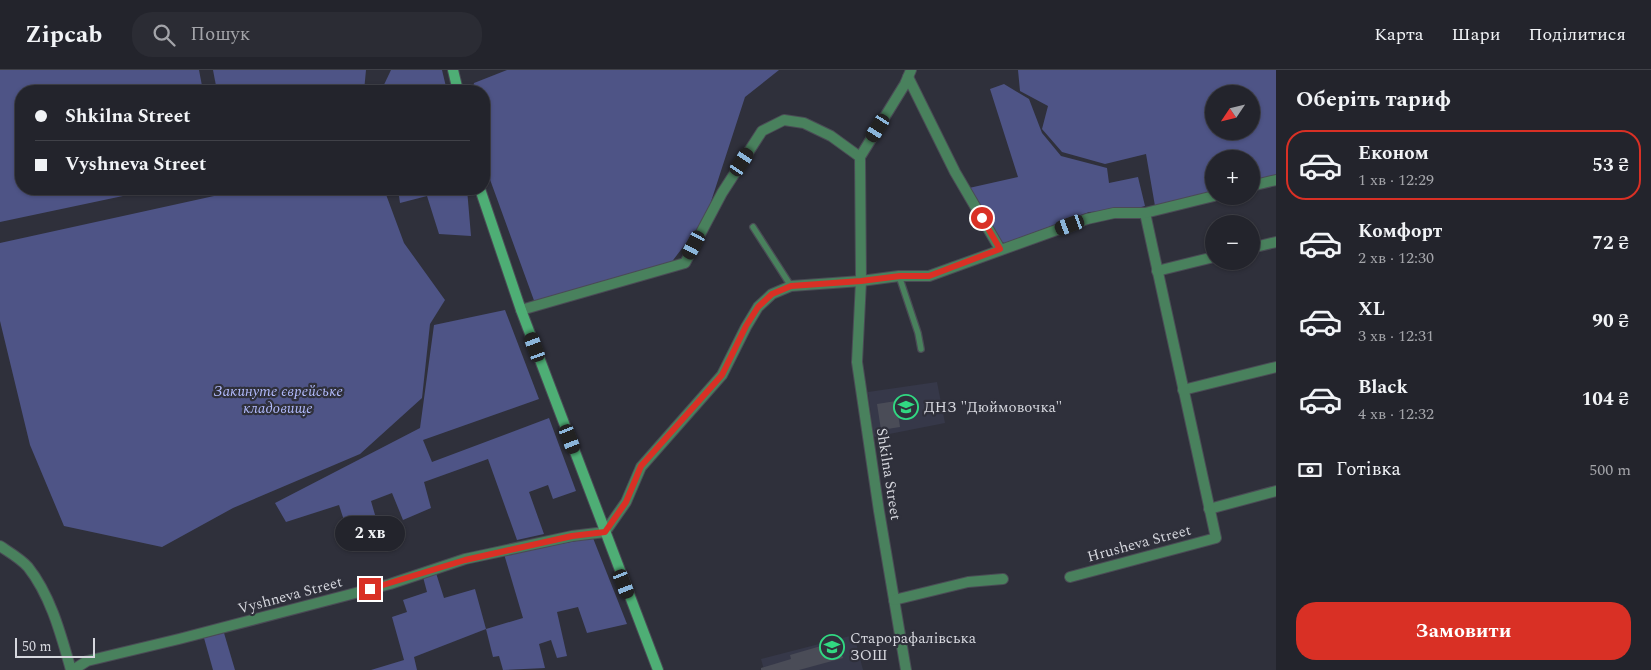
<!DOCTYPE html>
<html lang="uk">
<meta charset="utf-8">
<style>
:root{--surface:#23242c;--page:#2b2c34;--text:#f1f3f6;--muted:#a3a4a9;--line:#404148;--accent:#d93025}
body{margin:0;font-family:Spectral,serif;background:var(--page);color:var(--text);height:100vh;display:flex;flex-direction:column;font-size:19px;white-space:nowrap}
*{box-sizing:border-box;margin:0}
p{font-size:16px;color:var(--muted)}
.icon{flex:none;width:28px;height:28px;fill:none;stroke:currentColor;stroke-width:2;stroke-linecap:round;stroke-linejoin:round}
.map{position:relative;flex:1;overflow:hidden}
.side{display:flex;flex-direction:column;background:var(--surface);width:375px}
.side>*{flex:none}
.banner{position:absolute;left:15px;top:15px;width:475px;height:110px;border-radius:20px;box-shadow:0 1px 4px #0004,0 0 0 1px var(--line);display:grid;align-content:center;height:110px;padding:0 20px;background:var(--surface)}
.needle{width:32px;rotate:235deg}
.fabs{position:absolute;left:1205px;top:15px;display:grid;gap:10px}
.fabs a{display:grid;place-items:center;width:55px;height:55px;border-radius:50%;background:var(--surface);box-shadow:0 1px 4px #0004,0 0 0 1px var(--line);font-size:25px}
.scale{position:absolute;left:15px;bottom:12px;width:80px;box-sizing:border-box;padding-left:5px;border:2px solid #d6d7de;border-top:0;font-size:14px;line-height:18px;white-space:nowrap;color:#d6d7de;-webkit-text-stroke:4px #2f303b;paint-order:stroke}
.end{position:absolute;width:22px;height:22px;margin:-11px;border:6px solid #d93025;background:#fff;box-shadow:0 0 0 2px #fff}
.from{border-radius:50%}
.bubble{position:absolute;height:35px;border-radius:18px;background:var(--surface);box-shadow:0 1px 4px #0004,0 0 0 1px var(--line);font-size:16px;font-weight:700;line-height:35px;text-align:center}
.car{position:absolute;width:15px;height:30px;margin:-15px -8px;border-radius:6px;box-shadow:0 0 4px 1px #0007;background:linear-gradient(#222 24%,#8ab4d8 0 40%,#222 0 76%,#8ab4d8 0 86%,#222 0)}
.banner b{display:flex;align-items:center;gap:18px;height:48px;font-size:19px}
.banner b+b{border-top:1px solid var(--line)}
.banner i{width:12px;height:12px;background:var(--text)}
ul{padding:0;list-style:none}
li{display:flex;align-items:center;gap:15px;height:70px;margin:0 10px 8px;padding:0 10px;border:2px solid transparent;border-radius:20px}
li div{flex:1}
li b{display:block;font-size:19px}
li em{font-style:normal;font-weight:700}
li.active{border-color:var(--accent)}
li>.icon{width:45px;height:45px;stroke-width:1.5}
h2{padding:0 20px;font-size:22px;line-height:60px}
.pay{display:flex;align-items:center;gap:12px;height:55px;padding:0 20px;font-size:19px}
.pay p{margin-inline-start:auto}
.action{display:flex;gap:10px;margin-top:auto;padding:10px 20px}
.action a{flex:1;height:58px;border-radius:20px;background:var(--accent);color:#fff;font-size:20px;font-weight:700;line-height:58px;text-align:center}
header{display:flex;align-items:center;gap:30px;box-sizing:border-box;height:70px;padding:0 25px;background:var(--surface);border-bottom:1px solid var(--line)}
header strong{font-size:24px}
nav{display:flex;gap:28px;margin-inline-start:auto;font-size:18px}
.search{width:350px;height:45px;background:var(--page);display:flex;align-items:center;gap:12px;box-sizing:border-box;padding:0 18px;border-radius:20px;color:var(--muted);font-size:19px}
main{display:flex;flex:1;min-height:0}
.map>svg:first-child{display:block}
</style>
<header>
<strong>Zipcab</strong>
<div class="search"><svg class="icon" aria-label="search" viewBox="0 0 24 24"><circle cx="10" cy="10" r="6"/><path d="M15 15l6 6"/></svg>Пошук</div>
<nav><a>Карта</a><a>Шари</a><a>Поділитися</a></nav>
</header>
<main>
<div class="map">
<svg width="1276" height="600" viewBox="0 0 1276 600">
<rect width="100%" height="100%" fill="#2f303b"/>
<!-- built -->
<g fill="#363849">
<path d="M937,312L945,353L874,367L868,322Z"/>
<path d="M854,565L863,600H764L761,589Z"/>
</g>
<!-- green -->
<g fill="#4e5486" fill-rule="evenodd">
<path d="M0,0H199L203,21H21V119H156L0,152Z"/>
<path d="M213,0H366L364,21H217Z"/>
<path d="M391,0H442L447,21H381Z"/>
<path d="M507,0H779L745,27L706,147L664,202L536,236L484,93V21H472L474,13Z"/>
<path d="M1018,0H1276V105L1251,111V89H1214V121L1155,136L1146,84L1105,94L1062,82L1042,59L1048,36L1020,21ZM1214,24H1251V61H1214Z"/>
<path d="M1004,14L1029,29L1042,63L1061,86L1107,98L1109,113L1138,107L1145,136L1130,140L1089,142L1005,173L1000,172L969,118L1018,107L990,19Z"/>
<path d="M218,119H384L404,173L445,230L430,254L422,328L360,384L233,438L162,477L64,456L30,375L0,251V173L214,126Z"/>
<path d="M398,119H467L471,166L439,164L427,126L400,133Z"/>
<path d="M505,240L539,329L423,370L432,392L549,348L576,421L553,429L548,415L529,422L544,464L517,470L488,389L424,412L431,438L403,450L392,423L371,431L382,469L364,475L350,469L339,435L286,452L275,433L420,358L434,255Z"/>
<path d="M593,468L627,554L587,563L578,537L557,542L567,586L557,588L551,570L539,574L545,598L503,600L499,586L493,587L486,559L414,587L417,600H371L404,590L392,547L407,542L403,530L427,522L423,507L436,503L444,528L475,519L486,559L523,548L504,484Z"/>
<path d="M224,563L235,600H213L204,568Z"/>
</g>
<!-- building -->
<g fill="#4a4c57">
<path d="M896,331L900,357L881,360L877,334Z"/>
<path d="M838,571L843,588L799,600H761V598L791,589L790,585Z"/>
</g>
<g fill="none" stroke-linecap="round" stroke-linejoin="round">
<defs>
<g id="lane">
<path d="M753,157L791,216"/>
<path d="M899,206L918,263L921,279"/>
</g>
<g id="street">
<path d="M908,7L955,102L1000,179"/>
<path d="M860,87L861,211L857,292L879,441L906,600"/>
<path d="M860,87L905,14L911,0"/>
<path d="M1251,116L1276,110"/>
<path d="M1251,178L1276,172"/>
<path d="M1157,201L1214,187"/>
<path d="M521,240L685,193L722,123L762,61L784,50L804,53L831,66L860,87"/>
<path d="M1183,320L1276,297"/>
<path d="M1209,439L1276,421"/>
<path d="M0,476C9,482 21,489 28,497C51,526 61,565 71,600"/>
<path d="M1070,507L1216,468L1145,143"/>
<path d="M894,530L968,512L1003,509"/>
<path d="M73,600L87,591L179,569L390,514L465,489L572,466L605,462L626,432L641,397L722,305L746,257L758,237L772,224L791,216L861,211L899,206H929L1087,149L1114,143H1145L1214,126"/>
</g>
<g id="secondary">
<path d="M453,0L458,21"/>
<path d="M480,119L521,240L658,600"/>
</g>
</defs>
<!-- lane casing -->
<use href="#lane" stroke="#4a4b55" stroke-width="8"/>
<!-- street casing -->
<use href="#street" stroke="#4a4b55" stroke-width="12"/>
<!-- secondary casing -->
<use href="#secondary" stroke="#4a4b55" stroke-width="12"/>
<!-- lane -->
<use href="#lane" stroke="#49815d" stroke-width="5.5"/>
<!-- street -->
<use href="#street" stroke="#49815d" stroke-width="10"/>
<!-- secondary -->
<use href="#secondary" stroke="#4eae75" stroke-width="10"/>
</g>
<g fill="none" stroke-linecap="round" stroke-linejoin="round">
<!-- route -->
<path stroke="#d93025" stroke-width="6" d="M370,519L465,490L572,466L605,462L626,432L641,396L722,305L746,256L758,237L772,224L791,216L861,211L900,206H929L1000,179L982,148"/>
</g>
<!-- icons -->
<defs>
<symbol id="school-ring" viewBox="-11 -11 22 22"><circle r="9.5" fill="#2f303b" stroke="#31d882" stroke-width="1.5"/><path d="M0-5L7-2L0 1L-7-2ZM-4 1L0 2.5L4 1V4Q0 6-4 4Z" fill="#31d882"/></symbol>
</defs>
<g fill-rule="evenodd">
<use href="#school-ring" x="892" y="323" width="28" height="28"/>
<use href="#school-ring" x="818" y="563" width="28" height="28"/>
</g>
<g text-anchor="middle" stroke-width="4.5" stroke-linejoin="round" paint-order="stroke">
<!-- park labels -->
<g font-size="15" font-style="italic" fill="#b1bafb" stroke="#2f303b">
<text x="278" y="326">Закинуте єврейське<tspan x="278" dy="17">кладовище</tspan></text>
</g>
<!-- poi labels -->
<g font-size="15" fill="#d6d7de" stroke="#2f303b" text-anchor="start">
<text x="924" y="342">ДНЗ "Дюймовочка"</text>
<text x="850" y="573">Старорафалівська<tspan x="850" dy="17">ЗОШ</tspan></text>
</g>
<!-- street labels -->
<g font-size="15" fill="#d6d7de" stroke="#2f303b">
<text transform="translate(889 404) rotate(81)" y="5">Shkilna Street</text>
<text transform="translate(1139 473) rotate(-15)" y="5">Hrusheva Street</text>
<text transform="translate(290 525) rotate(-15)" y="5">Vyshneva Street</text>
</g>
</g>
</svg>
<div class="fabs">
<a><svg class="needle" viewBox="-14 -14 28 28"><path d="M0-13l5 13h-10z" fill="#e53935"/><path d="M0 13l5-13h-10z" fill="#a3a4a9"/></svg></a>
<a>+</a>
<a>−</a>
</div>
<div class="scale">50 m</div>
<i class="end from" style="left:982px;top:148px"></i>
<i class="end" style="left:370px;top:519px"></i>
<div class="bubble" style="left:335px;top:446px;width:70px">2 хв</div>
<i class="car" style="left:878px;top:58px;rotate:212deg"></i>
<i class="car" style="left:742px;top:92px;rotate:33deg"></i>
<i class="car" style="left:1070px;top:155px;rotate:250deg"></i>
<i class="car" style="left:694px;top:175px;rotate:208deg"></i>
<i class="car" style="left:535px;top:277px;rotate:340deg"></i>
<i class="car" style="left:570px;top:369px;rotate:159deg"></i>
<i class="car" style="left:624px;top:514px;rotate:159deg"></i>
<div class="banner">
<b><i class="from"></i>Shkilna Street</b>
<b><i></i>Vyshneva Street</b>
</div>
</div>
<section class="side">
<h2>Оберіть тариф</h2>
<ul>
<li class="active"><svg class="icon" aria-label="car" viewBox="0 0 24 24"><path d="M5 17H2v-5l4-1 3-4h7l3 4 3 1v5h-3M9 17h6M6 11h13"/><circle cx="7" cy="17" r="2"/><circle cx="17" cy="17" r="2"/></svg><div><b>Економ</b><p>1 хв · 12:29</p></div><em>53 ₴</em></li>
<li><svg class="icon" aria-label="car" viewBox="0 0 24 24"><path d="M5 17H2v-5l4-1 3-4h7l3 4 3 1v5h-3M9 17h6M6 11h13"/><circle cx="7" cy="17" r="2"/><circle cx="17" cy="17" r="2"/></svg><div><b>Комфорт</b><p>2 хв · 12:30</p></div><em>72 ₴</em></li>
<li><svg class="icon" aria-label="car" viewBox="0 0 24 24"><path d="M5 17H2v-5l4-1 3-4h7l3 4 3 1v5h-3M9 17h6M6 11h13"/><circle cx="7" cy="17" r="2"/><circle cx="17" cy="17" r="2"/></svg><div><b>XL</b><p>3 хв · 12:31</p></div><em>90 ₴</em></li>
<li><svg class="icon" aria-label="car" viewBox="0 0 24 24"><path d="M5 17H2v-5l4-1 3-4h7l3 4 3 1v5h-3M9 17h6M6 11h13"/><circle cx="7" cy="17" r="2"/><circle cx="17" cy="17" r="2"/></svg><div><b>Black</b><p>4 хв · 12:32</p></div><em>104 ₴</em></li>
</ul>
<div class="pay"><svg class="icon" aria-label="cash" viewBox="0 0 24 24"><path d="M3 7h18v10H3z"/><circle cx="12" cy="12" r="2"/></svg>Готівка<p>500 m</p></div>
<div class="action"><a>Замовити</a></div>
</section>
</main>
